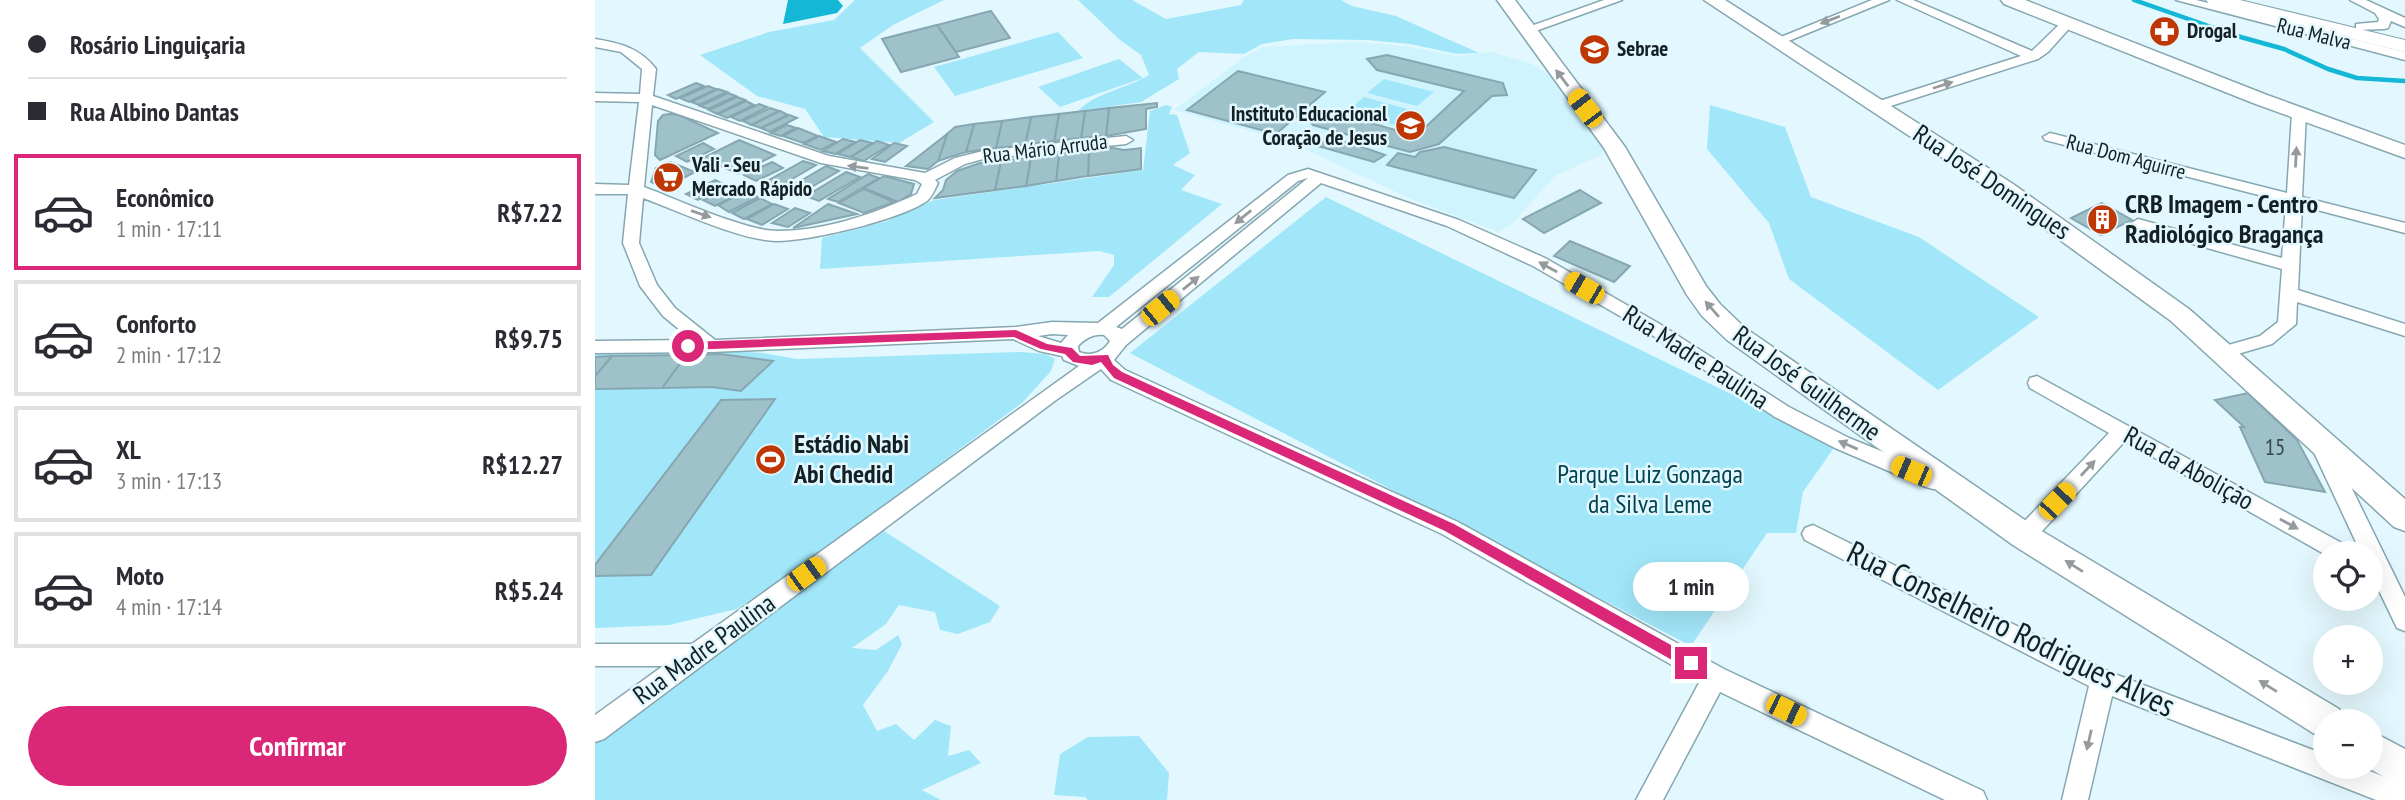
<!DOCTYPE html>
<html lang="pt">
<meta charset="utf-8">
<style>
:root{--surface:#fff;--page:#f2f2f3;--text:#2b2b33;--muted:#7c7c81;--line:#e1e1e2;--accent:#db2777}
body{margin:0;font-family:"PT Sans Narrow",sans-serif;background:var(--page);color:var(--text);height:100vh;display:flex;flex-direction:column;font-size:26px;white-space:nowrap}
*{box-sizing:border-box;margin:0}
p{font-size:23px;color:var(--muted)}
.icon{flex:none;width:38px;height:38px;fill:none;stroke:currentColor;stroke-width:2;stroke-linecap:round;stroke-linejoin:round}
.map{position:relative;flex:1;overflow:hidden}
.side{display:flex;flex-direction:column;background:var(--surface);width:595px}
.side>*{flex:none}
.top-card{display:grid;align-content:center;height:154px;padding:0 28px;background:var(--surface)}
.tools{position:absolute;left:1718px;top:541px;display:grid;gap:14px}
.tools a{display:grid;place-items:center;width:70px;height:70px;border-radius:50%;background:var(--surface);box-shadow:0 7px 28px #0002;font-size:35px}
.end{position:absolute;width:32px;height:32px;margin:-16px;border:9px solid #db2777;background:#fff;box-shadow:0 0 0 4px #fff}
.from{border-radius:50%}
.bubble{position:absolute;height:49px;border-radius:24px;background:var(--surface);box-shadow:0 7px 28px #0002;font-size:23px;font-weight:600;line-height:49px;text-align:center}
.car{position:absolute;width:21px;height:42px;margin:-21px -10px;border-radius:9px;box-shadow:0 0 5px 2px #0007;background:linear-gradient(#f5c518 24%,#345 0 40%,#f5c518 0 76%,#345 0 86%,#f5c518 0)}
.top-card b{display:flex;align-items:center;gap:24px;height:66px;font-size:26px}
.top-card b+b{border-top:2px solid var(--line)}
.top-card i{width:18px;height:18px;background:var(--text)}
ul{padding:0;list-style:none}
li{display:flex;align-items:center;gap:21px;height:116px;margin:0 14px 10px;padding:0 14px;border:4px solid var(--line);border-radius:0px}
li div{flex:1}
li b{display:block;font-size:26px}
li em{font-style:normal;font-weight:600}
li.current{border-color:var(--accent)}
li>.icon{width:63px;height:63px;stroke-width:1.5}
.action{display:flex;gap:14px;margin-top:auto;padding:14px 28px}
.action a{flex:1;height:80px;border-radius:42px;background:var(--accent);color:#fff;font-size:28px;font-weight:600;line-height:80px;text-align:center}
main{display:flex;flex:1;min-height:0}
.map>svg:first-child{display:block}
</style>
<main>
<section class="side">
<div class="top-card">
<b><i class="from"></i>Rosário Linguiçaria</b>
<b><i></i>Rua Albino Dantas</b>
</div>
<ul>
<li class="current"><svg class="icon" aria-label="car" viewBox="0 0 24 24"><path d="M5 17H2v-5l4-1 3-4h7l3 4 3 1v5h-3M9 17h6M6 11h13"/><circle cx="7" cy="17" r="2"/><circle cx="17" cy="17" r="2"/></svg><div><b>Econômico</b><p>1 min · 17:11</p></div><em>R$7.22</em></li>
<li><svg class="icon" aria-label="car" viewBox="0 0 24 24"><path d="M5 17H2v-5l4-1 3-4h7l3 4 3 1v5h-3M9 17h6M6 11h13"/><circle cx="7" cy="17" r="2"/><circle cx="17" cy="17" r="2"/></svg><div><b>Conforto</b><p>2 min · 17:12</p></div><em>R$9.75</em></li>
<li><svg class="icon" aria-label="car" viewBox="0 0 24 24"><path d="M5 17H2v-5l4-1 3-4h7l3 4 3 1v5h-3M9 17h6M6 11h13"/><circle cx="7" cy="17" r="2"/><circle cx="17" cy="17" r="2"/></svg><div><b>XL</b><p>3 min · 17:13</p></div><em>R$12.27</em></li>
<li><svg class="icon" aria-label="car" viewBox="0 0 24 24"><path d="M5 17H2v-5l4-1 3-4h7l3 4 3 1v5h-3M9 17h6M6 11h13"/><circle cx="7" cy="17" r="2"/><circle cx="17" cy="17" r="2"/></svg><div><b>Moto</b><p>4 min · 17:14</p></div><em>R$5.24</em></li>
</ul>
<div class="action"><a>Confirmar</a></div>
</section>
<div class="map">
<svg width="1810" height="800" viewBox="0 0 1810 800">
<rect width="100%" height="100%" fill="#e3f8fe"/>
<!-- built -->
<path fill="#d0f4fe" d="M761,42L811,46L862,56L896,52L935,63L965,81L1009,146L1006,155L960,176L917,224L904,232L818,200L692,141L579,110L649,57L667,47Z"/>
<!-- green -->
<g fill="#a2e7f9">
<path d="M260,0H349L298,25L265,48L339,122L304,143L229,137L210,109L162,96L105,55L174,32L239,20Z"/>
<path d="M483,0H537L571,19L646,5L649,0H746L757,6L801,16L884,53L862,54L815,44L772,40L698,39L667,44L649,54L604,52L582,69L584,79L546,102L483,111C501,92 531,89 554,75L546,55L525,40Z"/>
<path d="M463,32L488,58L360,96L339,67Z"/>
<path d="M524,59L548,78L465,107L443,87Z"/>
<path d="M789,79L839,92L822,106L772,93Z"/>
<path d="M769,97L816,110L800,125L751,112Z"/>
<path d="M571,105L577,107L574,114L582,115L595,153L578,165L600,175L586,190L627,204L514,297H497L519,265V255L504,251L225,269L227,238L292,221L339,200L548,170L555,111Z"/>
<path d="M1115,105L1190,127L1216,197L1324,237L1444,317L1343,390L1194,279L1174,223L1112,149Z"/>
<path d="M731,197L1241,445L1208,492L1201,533H1172L1096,646L535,353Z"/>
<path d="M121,350L168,353L202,359L426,352L450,354L460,359L456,371L428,402L209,565L142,609L74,625L0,628V353Z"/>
<path d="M286,529L405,606L395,622L363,634L345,630L340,612L304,605L291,624L257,648L281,650L303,635L307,644L293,671L268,705L282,731L301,724L319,740L340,720L356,726L353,756L374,750L386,763L327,790L346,800H0V739Z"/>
<path d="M544,736L574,773L572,800H493L490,797L459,795L465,754L493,737Z"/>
</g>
<!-- water -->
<path fill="#14b7d6" d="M193,0H243L248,6L242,13L188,24Z"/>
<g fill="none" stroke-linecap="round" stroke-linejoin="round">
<!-- stream -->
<path stroke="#14b7d6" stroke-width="4.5" d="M1539,0L1642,36L1689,49L1733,69L1762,78L1810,81"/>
</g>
<!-- building -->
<g fill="#9fc1ca" stroke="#86a7b1" stroke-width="2">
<path d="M396,11L415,38L361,52L342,25Z"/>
<path d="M342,25L364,57L306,72L287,39Z"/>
<path d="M792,55L908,83L912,95L897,96L844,144L815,152L774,141L767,147L790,155L779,162L723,146L733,138L754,143L761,137L718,125L709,114L727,109L821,136L869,91L782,70L772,59Z"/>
<path d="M643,71L730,92L681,134L592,110Z"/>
<path d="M101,83L109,86L81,99L73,95Z"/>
<path d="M113,86L121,89L94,102L85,98Z"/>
<path d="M123,89L132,92L104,105L96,102Z"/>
<path d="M133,93L141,96L113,109L105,106Z"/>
<path d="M142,97L150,100L122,114L114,110Z"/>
<path d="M151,101L159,105L132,118L123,114Z"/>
<path d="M562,103V107L551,109V129L511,136L514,108Z"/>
<path d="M164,104L172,107L145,121L136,117Z"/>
<path d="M175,108L184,111L156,125L148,121Z"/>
<path d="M514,108L511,136L486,138L490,111Z"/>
<path d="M185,111L193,115L166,128L157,125Z"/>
<path d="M490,111L486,138L459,141L464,114Z"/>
<path d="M75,114L84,115L123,133L65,160L60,155L63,121L68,115Z"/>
<path d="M464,114L459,141L430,145L436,117Z"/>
<path d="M194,115L202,118L175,132L166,128Z"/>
<path d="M436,117L430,145L401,148L407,121Z"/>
<path d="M407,121L401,148L371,152L379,124Z"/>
<path d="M379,124L371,152L343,161L352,134L360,127Z"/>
<path d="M192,125L201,128L186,136L176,133Z"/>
<path d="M203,128L223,136L208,143L188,136Z"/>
<path d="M352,134L343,161L333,169L311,166Z"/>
<path d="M224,136L241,142L226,150L209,144Z"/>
<path d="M248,139L260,142L240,154L228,151Z"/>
<path d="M144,140L180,155L143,174L108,158Z"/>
<path d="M265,140L277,143L255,157L243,154Z"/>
<path d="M282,141L294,145L269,161L256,157Z"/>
<path d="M108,143L119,149L92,162L81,156Z"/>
<path d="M299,143L312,146L290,162L277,159Z"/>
<path d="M849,147L941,170L919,198L792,165L803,153L820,157L825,152Z"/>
<path d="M518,148L529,150L546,148V169L493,176L494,150Z"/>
<path d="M494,150L493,176L461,181L464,154Z"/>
<path d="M464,154L461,181L431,186L436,157Z"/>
<path d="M436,157L431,186L400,190L406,161Z"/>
<path d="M208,161L221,165L180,189L167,184Z"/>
<path d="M406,161L400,190L340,198L348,190L351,180L362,171L385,163Z"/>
<path d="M75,162L100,172L69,188L56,182L61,168Z"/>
<path d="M177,162L188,168L161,181L149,175Z"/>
<path d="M231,166L244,171L203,195L190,190Z"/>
<path d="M251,172L265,177L224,201L211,196Z"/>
<path d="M273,174L284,178L243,202L233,199Z"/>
<path d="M289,176L319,184L316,194L303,202L269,188Z"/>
<path d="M120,180L132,186L103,200L91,194Z"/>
<path d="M136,186L148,192L120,206L108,200Z"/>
<path d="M269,189L299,202L269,213L244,203Z"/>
<path d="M985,190L1006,203L949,233L928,219Z"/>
<path d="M151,191L163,197L134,212L123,205Z"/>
<path d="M165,198L177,204L149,219L137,213Z"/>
<path d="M1507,203L1537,220L1506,235L1476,218Z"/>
<path d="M179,204L193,209L167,225L152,219Z"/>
<path d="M233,204L262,214L198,228Z"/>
<path d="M200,208L215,213L193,227L177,223Z"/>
<path d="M975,241L1035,266L1019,282L959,256Z"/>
<path d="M125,354L178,361L146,391L117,387L67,388L91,355Z"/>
<path d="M91,355L67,388L0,389V376L17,356Z"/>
<path d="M17,356L0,376V357Z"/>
<path d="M1653,393L1702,440L1730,492L1670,482L1645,427H1649L1620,400Z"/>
<path d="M180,399L56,575L0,576V565L126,400Z"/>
</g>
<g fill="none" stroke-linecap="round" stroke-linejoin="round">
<defs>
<g id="street">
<path d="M1009,0H1027L935,33L925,30Z"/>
<path d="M1277,0H1294L1186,44L1182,45L1176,41Z"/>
<path d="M1302,0H1318L1437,51L1470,19L1480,22L1453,52L1443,59L1283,110L1278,109V103L1426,56Z"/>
<path d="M1581,0H1601L1810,52V60Z"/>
<path d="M1755,0H1771L1810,18V27L1796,21L1793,28L1789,29L1761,30V24L1783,22L1784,19L1780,13Z"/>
<path d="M0,39C25,43 45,48 61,69L58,96L234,156L330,173L360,158L388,151L531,136L538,140L531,144L388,159L370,164L340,180L343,183C340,189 337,197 332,201C304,220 216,241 181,241C144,240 84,211 48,198L44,243L62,285L80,308L120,340L421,327L457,322L503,323L693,175L713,169L864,220L950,258L1063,323L1194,407L1254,438L1345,475L1348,481L1345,487L1338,489L1331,487L1240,448L1180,417L1051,331L938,266L852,226L726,183L531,345L519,360L530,370L863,522L1129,669L1388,791L1392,800H1350L1125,692L1068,800H1041L1105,681L847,534L516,380L506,369L461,400L9,739L0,742V715L68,666H0V644H97L484,366L469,360L467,356L444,351L418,339L116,352L0,353V341L97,340L68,316L45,286L28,243L33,194H0V184L34,185L44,102L0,101V93L45,94L47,69L26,52L0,47ZM57,105L226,163L320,180L327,184L322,194C279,214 230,231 182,231C151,231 81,199 49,187ZM713,178L527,329L521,327L703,181ZM457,334L473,335L466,343L443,336ZM509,335L515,341C508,352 497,357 484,352L483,346C491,338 498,334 509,335Z"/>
<path d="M1704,109L1711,113L1707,197L1810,223V233L1707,206L1703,290L1810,324V336L1702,302L1701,324L1677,344L1629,358L1623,356L1620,352L1623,348L1665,336L1683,322L1687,269L1537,227L1535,224L1543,219L1687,258L1691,202L1450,140L1448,137L1455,133L1692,193L1697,113Z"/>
<path d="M1442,376L1754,547L1757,553H1731V555L1530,441L1437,542L1429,545L1421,542L1418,536L1421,530L1514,433L1435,388L1433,383L1435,378Z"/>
<path d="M1727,440L1734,443L1737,448L1810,597V631L1802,628L1776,574V553H1766L1717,448L1720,443Z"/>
<path d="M1218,525L1517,673L1731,755V766H1762L1810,785V800H1781L1517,696L1493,800H1467L1494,686L1210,540L1207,534L1210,528Z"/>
</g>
<g id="secondary">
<path d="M902,0H920L1030,147L1111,286L1125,304L1150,328L1440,527L1744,709L1749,721H1731V738L1718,733L1418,545L1132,340L1107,316L1092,295L1009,148Z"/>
<path d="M1109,0H1130L1418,184L1594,309L1810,499V531L1799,527L1576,321L1402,194Z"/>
<path d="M1406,0H1430L1672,95L1810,145V158L1658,103L1409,4Z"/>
<path d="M1776,731L1810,749V789L1770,766H1776Z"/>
</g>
<path id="primary" d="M1611,0H1645L1810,40V52L1614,4Z"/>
</defs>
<!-- street casing -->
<use href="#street" stroke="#86a7b0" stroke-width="3"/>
<!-- secondary casing -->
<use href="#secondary" stroke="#86a7b0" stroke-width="3"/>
<!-- primary casing -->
<use href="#primary" stroke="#86a7b0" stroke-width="2"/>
<!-- street -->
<use href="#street" fill="#fff" fill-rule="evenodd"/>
<!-- secondary -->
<use href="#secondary" fill="#fff" fill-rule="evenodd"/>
<!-- primary -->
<use href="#primary" fill="#fff" fill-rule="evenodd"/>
</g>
<!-- one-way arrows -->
<defs><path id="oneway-solid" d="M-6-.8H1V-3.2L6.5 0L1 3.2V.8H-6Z" transform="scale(1.75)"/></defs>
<g fill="#959b9c">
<use href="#oneway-solid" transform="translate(1235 20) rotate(159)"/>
<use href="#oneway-solid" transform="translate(967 78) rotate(-127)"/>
<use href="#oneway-solid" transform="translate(1348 85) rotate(-18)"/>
<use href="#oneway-solid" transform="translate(1701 157) rotate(-87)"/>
<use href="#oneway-solid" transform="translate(263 167) rotate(-173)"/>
<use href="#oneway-solid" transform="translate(106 214) rotate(19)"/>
<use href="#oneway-solid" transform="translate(648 217) rotate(141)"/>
<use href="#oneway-solid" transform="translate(953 267) rotate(-151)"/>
<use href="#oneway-solid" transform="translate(596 283) rotate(-39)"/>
<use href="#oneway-solid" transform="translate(1117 309) rotate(-131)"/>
<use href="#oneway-solid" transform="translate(1253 445) rotate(-157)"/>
<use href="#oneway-solid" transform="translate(1493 468) rotate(-47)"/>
<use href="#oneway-solid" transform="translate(1694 524) rotate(29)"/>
<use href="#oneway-solid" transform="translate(1479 566) rotate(-148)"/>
<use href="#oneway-solid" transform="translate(1673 686) rotate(-148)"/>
<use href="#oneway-solid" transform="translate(1494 740) rotate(103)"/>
</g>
<!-- route -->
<path fill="#db2777" d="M421,330L452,344L477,348L485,356L513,355L518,365L527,372L859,524L1101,659V668H1091L850,531L519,378L506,362L497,365L478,362L470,354L446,349L419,337L93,350L87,346L93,342Z"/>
<!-- icons -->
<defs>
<symbol id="pharmacy-disc" viewBox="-11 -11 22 22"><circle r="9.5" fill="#bf3704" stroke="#e3f8fe"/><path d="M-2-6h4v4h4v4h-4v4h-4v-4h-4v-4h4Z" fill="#fff"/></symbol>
<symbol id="university-disc" viewBox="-11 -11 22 22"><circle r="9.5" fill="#bf3704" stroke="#e3f8fe"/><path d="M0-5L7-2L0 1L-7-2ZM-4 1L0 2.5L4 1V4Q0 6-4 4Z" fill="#fff"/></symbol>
<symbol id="school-disc" viewBox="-11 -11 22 22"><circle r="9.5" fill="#bf3704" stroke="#e3f8fe"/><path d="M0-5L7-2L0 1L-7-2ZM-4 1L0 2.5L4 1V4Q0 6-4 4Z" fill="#fff"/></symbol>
<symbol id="supermarket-disc" viewBox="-11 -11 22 22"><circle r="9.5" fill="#bf3704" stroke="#e3f8fe"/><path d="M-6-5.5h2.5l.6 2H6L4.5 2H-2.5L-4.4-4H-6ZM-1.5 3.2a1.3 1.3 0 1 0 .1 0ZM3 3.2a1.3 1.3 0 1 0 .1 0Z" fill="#fff"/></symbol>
<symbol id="building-disc" viewBox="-11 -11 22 22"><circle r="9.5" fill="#bf3704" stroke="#e3f8fe"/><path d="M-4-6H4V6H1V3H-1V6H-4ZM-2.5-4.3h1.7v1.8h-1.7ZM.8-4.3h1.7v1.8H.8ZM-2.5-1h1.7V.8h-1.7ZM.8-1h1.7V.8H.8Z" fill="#fff"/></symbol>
<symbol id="stadium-disc" viewBox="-11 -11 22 22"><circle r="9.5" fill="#bf3704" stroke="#e3f8fe"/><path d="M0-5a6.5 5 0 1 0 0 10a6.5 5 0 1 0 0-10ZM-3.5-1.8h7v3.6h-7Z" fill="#fff"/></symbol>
</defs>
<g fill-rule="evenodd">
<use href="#pharmacy-disc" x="1552" y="14" width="35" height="35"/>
<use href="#university-disc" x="982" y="32" width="35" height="35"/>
<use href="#school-disc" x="798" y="108" width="35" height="35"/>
<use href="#supermarket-disc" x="56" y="160" width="35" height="35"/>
<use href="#building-disc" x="1490" y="202" width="35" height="35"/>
<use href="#stadium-disc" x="158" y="442" width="35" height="35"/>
</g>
<g text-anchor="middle" stroke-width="5" stroke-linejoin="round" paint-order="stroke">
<!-- far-poi labels -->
<g font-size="21" font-weight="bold" fill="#132024" stroke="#e3f8fe" text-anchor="start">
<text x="1592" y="38">Drogal</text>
<text x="1022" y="56">Sebrae</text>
<text x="792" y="121" text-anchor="end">Instituto Educacional<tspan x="792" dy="24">Coração de Jesus</tspan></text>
<text x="97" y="172">Vali - Seu<tspan x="97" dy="24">Mercado Rápido</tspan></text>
</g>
<!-- far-street labels -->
<g font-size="21" fill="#132024" stroke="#e3f8fe">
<text transform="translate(1719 34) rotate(14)" y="7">Rua Malva</text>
<text transform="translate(450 149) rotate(-7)" y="7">Rua Mário Arruda</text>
<text transform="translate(1531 157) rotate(15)" y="7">Rua Dom Aguirre</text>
</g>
<!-- number labels -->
<g font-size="23" fill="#36484e">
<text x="1680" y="455">15</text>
</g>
<!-- street labels -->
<g font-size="26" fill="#132024" stroke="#e3f8fe">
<text transform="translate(1397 182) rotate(34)" y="9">Rua José Domingues</text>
<text transform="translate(1101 357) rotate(33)" y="9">Rua Madre Paulina</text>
<text transform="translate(1212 383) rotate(36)" y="9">Rua José Guilherme</text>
<text transform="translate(1594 468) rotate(29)" y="9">Rua da Abolição</text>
<text transform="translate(109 649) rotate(-36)" y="9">Rua Madre Paulina</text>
</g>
<!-- poi labels -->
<g font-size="26" font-weight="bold" fill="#132024" stroke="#e3f8fe" text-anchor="start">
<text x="1530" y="213">CRB Imagem - Centro<tspan x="1530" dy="30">Radiológico Bragança</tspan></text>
<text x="199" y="453">Estádio Nabi<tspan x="199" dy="30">Abi Chedid</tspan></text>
</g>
<!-- park labels -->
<g font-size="26" fill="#014350" stroke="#e3f8fe">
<text x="1055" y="483">Parque Luiz Gonzaga<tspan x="1055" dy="30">da Silva Leme</tspan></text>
</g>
<!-- near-street labels -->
<g font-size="32" fill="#132024" stroke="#e3f8fe">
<text transform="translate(1416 629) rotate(26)" y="11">Rua Conselheiro Rodrigues Alves</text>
</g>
</g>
</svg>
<div class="tools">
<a><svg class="icon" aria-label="locate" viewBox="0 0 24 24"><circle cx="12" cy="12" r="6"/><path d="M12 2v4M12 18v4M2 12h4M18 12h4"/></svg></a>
<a>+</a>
<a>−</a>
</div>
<i class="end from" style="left:93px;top:346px"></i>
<i class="end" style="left:1096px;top:663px"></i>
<div class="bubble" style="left:1038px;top:562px;width:116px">1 min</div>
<i class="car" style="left:990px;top:108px;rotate:323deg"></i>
<i class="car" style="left:989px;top:288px;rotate:300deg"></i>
<i class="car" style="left:565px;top:308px;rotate:51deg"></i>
<i class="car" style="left:1316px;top:471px;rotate:293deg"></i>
<i class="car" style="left:1462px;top:501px;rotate:44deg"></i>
<i class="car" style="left:211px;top:574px;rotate:54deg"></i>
<i class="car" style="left:1191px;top:710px;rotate:116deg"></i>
</div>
</main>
